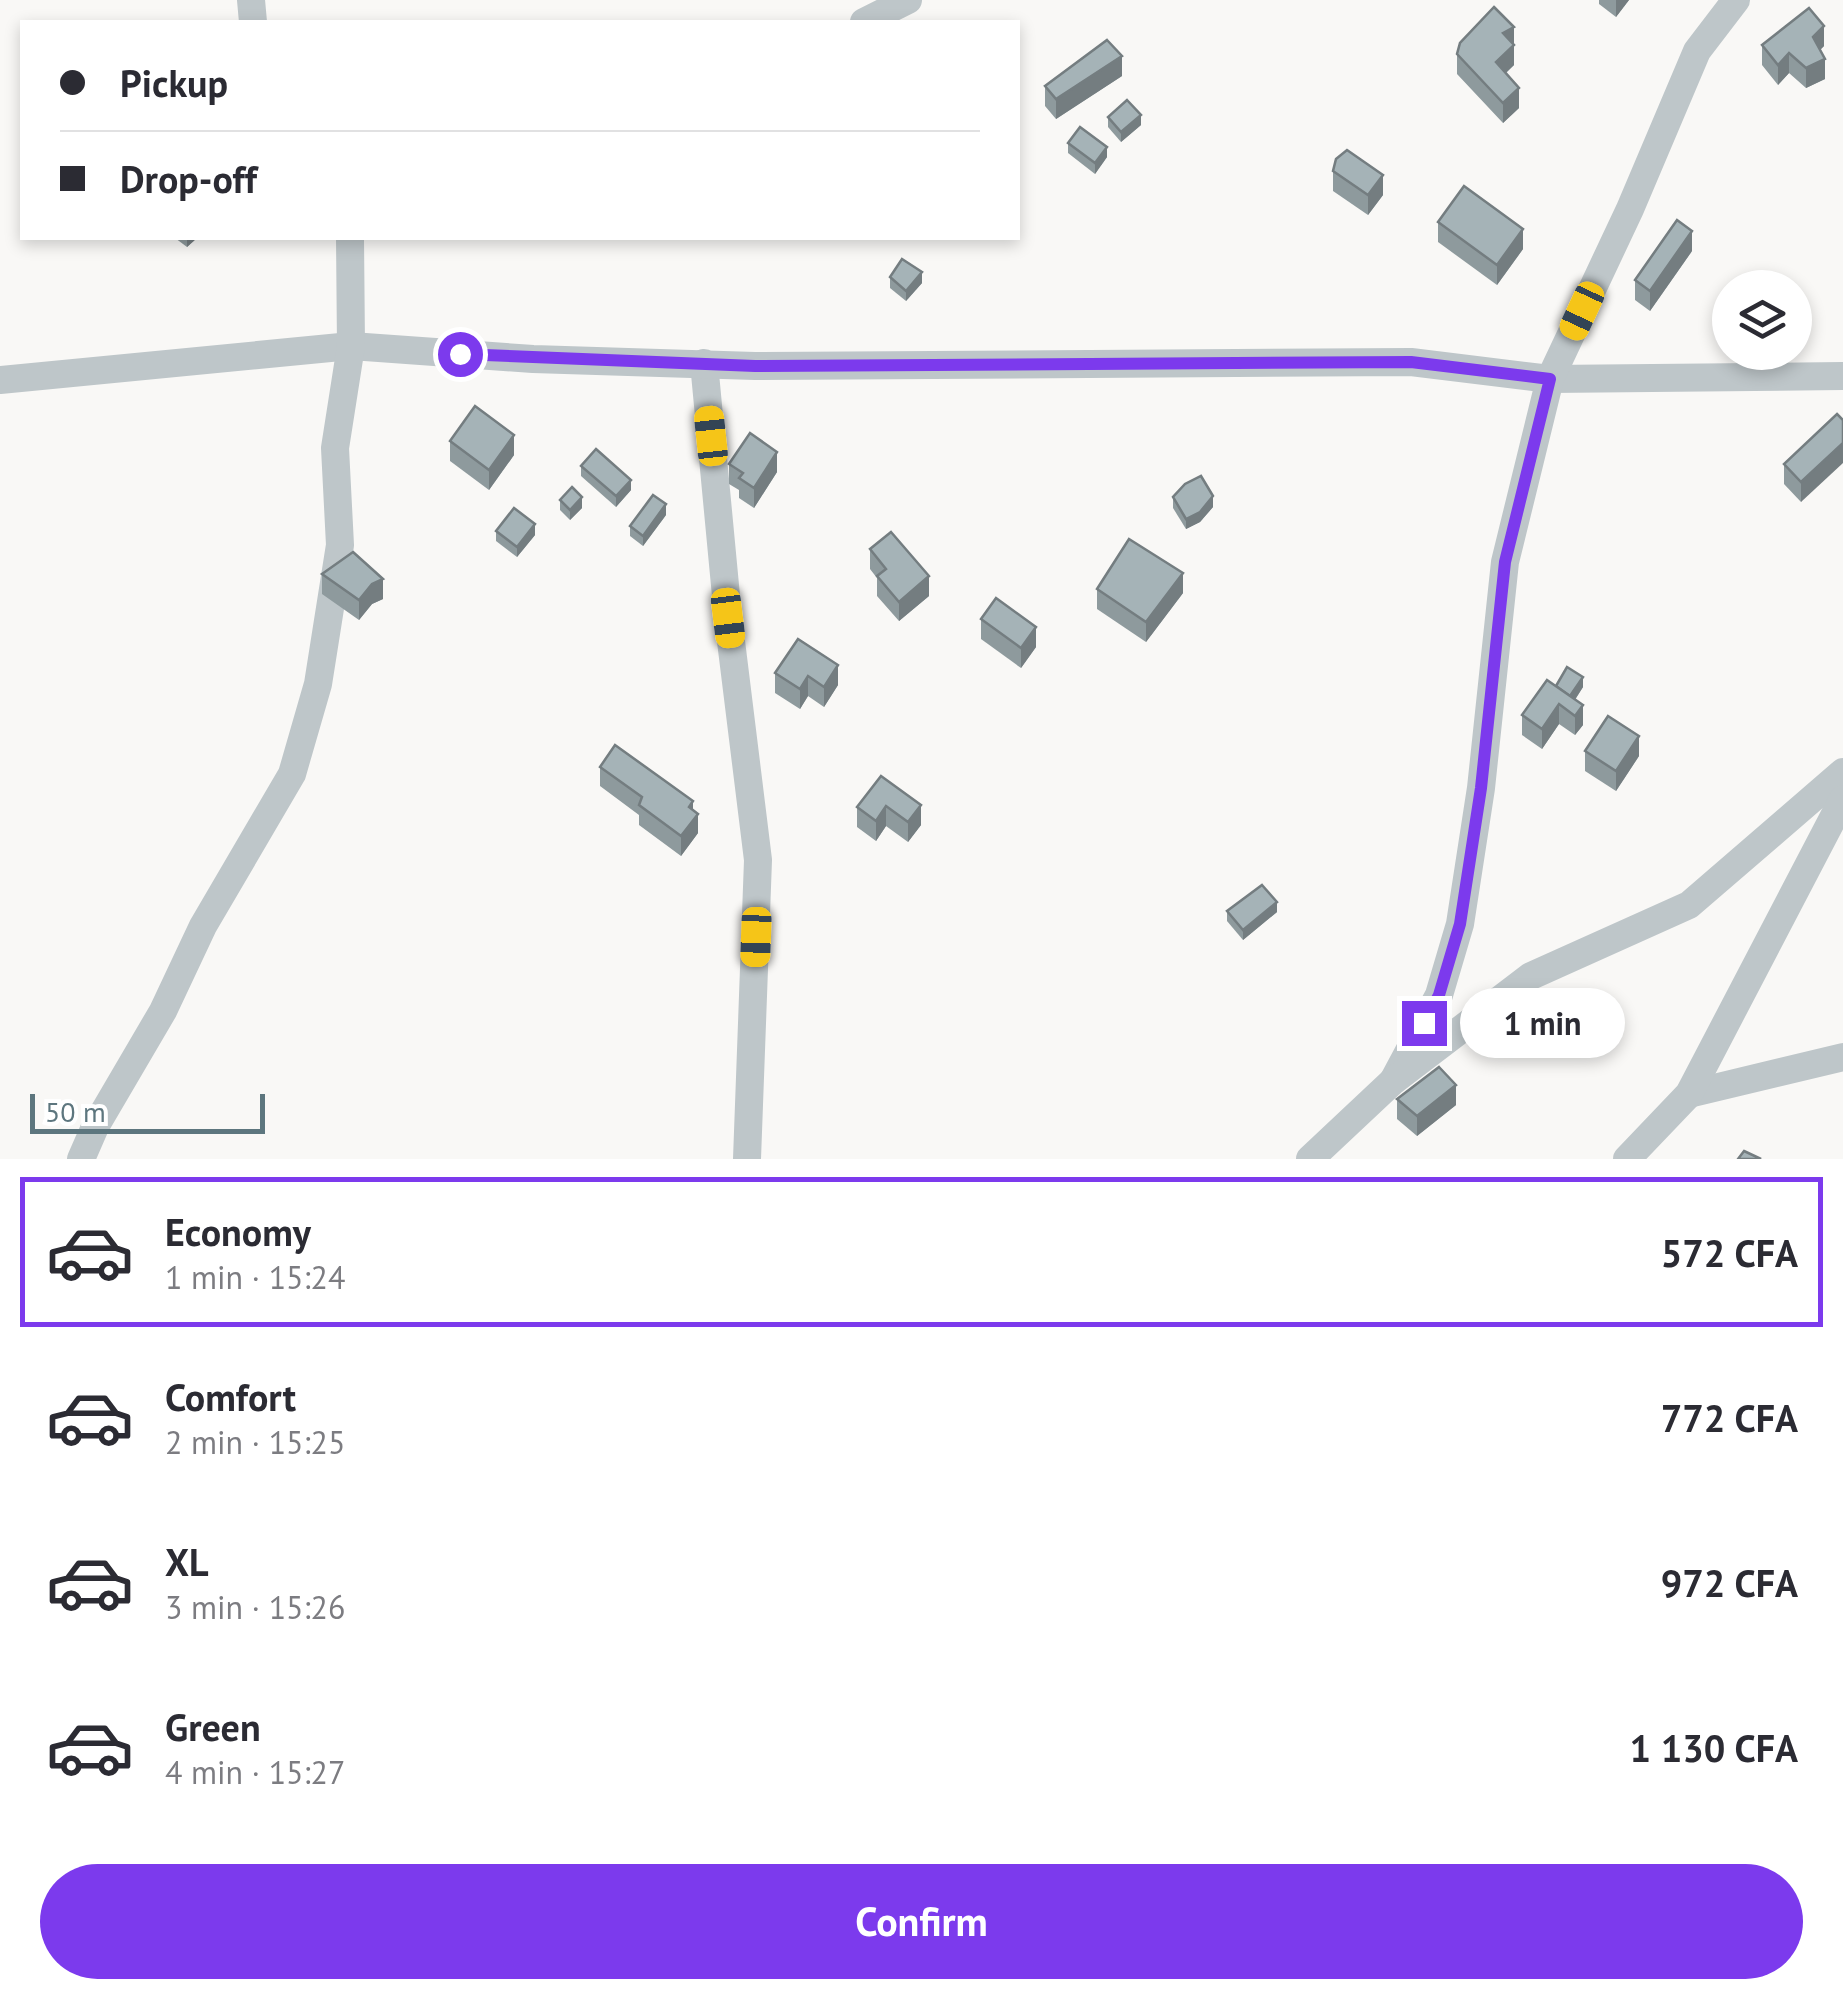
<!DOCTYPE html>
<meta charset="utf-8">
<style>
:root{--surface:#fff;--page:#f7f7f7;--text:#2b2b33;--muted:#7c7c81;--line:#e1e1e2;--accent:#7c3aed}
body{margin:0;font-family:"PT Sans",sans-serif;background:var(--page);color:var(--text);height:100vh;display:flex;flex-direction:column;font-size:38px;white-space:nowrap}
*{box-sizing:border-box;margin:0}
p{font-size:32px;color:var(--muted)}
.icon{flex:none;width:55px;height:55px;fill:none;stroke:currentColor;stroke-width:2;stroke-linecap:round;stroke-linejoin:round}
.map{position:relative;height:1159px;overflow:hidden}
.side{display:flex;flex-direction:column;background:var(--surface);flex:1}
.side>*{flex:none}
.top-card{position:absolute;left:20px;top:20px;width:1000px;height:220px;border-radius:0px;box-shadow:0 5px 15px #0003;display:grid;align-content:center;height:220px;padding:0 40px;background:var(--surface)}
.controls{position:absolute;left:1712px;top:270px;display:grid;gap:20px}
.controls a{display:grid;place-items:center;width:100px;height:100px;border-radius:50%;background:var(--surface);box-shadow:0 5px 15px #0003;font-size:50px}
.scale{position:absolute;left:30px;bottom:25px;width:235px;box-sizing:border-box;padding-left:10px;border:5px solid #5d767e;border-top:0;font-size:28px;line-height:35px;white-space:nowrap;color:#5d767e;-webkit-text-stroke:8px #fff;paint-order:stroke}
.end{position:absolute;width:45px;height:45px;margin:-22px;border:12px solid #7c3aed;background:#fff;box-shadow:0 0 0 5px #fff}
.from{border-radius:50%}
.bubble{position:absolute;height:70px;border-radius:35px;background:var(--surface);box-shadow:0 5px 15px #0003;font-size:32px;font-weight:700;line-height:70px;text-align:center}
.car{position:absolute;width:30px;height:60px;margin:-30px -15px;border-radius:12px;box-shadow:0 0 8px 2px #0007;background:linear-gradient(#f5c518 24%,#345 0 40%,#f5c518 0 76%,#345 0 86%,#f5c518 0)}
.top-card b{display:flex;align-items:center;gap:35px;height:95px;font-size:38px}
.top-card b+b{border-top:2px solid var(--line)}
.top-card i{width:25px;height:25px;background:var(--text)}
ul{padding:18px 0 0;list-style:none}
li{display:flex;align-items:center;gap:30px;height:150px;margin:0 20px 15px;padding:0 20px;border:5px solid transparent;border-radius:0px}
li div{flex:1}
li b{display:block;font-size:38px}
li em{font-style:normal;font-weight:700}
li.current{border-color:var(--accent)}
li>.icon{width:90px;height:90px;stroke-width:1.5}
.action{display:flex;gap:20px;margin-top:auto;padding:20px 40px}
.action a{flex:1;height:115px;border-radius:60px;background:var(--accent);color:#fff;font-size:40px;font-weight:700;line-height:115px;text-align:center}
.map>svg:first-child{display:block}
</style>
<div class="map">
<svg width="1843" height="1159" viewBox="0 0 1843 1159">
<rect width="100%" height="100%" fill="#f9f8f6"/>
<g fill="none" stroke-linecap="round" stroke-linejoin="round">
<!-- street -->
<g stroke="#bec6c9" stroke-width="28">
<path d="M251,0L253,22"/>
<path d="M864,22L908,0"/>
<path d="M704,363L728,617L758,860L747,1159"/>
<path d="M0,380L351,346L533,359L755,366L1411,362L1550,379L1843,376"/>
<path d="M1393,1081L1439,995L1460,924L1481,788L1505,562L1550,379L1630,209L1697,51L1736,0"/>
<path d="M1689,1094L1843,1057"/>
<path d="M81,1159L95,1127L163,1011L203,926L292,774L318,684L340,545L335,448L351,346L350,238"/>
<path d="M1310,1159L1393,1081L1531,976L1689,905L1843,772"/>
<path d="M1627,1159L1689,1094L1843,799"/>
</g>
</g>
<!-- wall -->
<g fill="#8e9a9d">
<path d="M1599,0H1629L1616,17L1599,4Z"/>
<path d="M1514,27V65L1506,73L1519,108L1503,123L1457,74V54Z"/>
<path d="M1762,45L1824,46L1820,50L1825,79L1806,88L1789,73L1778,85L1762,65Z"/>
<path d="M1122,76L1056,119L1045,106V86Z"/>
<path d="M1108,117L1141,125L1121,142L1108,127Z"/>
<path d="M1068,143L1107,157L1095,174L1068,153Z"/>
<path d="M1333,171L1383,195L1368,215L1333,191Z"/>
<path d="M1438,222L1523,249L1497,285L1438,242Z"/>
<path d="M175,238H197L187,247Z"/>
<path d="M1692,251L1650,311L1635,300V280Z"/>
<path d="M890,277L922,283L906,301L890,288Z"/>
<path d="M1843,420L1801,502L1784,484V464Z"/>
<path d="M450,441L514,455L489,490L450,461Z"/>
<path d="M729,464L777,472L754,508L739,498V490L729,484Z"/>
<path d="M581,466L631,490L616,507L581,476Z"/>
<path d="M1173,497L1213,507L1200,522L1186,529L1173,508Z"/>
<path d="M560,500L582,508L570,520L560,510Z"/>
<path d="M666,515L643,546L630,536V526Z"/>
<path d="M496,531L535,535L517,557L496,541Z"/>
<path d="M870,549L929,596L899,621L877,596V578L870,569Z"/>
<path d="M322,574L383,599L372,604L359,620L322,594Z"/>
<path d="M1097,589L1183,593L1146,642L1097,609Z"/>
<path d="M981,619L1036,647L1021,668L981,639Z"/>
<path d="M798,639L838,685L824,707L808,696L800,709L775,693V673Z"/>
<path d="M1556,686L1583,687L1575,700L1583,725L1575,735L1559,724L1542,749L1522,735V715Z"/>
<path d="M1585,751L1639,756L1616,791L1585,771Z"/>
<path d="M600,767L693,810L698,833L681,856L639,825V815L600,786Z"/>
<path d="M881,776L921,825L908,842L886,826L876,841L857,827V807Z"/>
<path d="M1227,911L1277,912L1243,940L1227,921Z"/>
<path d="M1397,1099L1456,1105L1417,1136L1397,1119Z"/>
</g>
<!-- shaded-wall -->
<g fill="#747d80">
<path d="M1616,0H1629L1616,17Z"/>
<path d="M1824,26V46L1813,57V37Z"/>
<path d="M1514,27V65L1496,82V62L1503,33Z"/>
<path d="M1789,53V73L1778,85V65Z"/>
<path d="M1122,56V76L1056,119V99Z"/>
<path d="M1825,59V79L1806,88V68Z"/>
<path d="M1519,88V108L1503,123V103Z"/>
<path d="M1141,115V125L1121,142V132Z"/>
<path d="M1107,147V157L1095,174V163Z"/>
<path d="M1383,175V195L1368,215V195Z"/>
<path d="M1523,229V249L1497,285V265Z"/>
<path d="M1692,231V251L1650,311V291Z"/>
<path d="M187,238H197L187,247Z"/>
<path d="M922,272V283L906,301V291Z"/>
<path d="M514,435V455L489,490V470Z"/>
<path d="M1843,443V463L1801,502V482Z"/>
<path d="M777,452V472L754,508V488Z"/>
<path d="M631,480V490L616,507V496Z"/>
<path d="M1213,496V507L1200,522L1186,529V519Z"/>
<path d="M582,497V508L570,520V510Z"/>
<path d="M666,504V515L643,546V536Z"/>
<path d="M535,524V535L517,557V547Z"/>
<path d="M1183,573V593L1146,642V622Z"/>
<path d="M929,576V596L899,621V602Z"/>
<path d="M383,579V599L372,604L359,620V600L372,584Z"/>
<path d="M1036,627V647L1021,668V648Z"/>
<path d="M838,665V685L824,707V687Z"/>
<path d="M808,676V696L800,709V689Z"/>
<path d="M1583,677V687L1568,710V700Z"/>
<path d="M1559,704V724L1542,749V729Z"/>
<path d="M1583,705V725L1575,735V716Z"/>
<path d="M1639,736V756L1616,791V771Z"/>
<path d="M693,801V819L698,814V833L681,856V836L689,807Z"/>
<path d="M921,805V825L908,842V822Z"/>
<path d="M886,806V826L876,841V821Z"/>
<path d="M1277,902V912L1243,940V930Z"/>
<path d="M1456,1085V1105L1417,1136V1116Z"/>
</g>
<!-- building -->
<g fill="#a5b3b7" stroke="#747d80" stroke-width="2.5">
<path d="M1494,7L1514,27L1503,33L1514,45L1496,62L1519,88L1503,103L1457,54L1460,43Z"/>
<path d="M1809,8L1824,26L1813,37L1825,59L1806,68L1789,53L1778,65L1762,45Z"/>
<path d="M1107,40L1122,56L1056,99L1045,86Z"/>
<path d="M1127,100L1141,115L1121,132L1108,117Z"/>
<path d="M1080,127L1107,147L1095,163L1068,143Z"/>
<path d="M1347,150L1383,175L1368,195L1333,171L1336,159Z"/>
<path d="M1464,186L1523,229L1497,265L1438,222Z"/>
<path d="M1677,220L1692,231L1650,291L1635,280Z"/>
<path d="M902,259L922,272L906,291L890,277Z"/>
<path d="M475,406L514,435L489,470L450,441Z"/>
<path d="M1837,414L1843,420V443L1801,482L1784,464Z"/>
<path d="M750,433L777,452L754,488L739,478L743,473L729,464Z"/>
<path d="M596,449L631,480L616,496L581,466Z"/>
<path d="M1201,476L1213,496L1200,512L1186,519L1173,497L1185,484Z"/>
<path d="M572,487L582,497L570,510L560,500Z"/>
<path d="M653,495L666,504L643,536L630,526Z"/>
<path d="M514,508L535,524L517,547L496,531Z"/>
<path d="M891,532L929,576L899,602L877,576L886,569L870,549Z"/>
<path d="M1129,539L1183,573L1146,622L1097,589Z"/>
<path d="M353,552L383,579L372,584L359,600L322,574Z"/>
<path d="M996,598L1036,627L1021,648L981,619Z"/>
<path d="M798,639L838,665L824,687L808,676L800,689L775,673Z"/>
<path d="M1567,667L1583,677L1570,696L1556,686Z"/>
<path d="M1547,680L1583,705L1575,716L1559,704L1542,729L1522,715Z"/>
<path d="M1608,716L1639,736L1616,771L1585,751Z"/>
<path d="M615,745L693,801L689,807L698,814L681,836L639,805L642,797L600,767Z"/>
<path d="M881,776L921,805L908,822L886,806L876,821L857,807Z"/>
<path d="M1262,885L1277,902L1243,930L1227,911Z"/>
<path d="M1439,1067L1456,1085L1417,1116L1397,1099Z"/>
<path d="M1744,1151L1761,1159H1738Z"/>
</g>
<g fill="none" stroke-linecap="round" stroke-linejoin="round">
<!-- route -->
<path stroke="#7c3aed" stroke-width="12" d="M460,354L755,366L1411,362L1550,379L1505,562L1481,788L1460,924L1439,995L1424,1023"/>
</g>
</svg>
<div class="controls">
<a><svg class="icon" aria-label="layers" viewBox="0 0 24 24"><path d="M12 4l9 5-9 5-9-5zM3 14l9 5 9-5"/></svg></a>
</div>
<div class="scale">50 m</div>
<i class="end from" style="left:460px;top:354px"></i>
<i class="end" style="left:1424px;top:1023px"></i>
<div class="bubble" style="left:1460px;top:988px;width:165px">1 min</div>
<i class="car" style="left:1582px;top:311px;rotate:205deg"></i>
<i class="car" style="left:711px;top:436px;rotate:354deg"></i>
<i class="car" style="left:728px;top:618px;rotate:173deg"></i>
<i class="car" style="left:756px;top:937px;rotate:182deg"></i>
<div class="top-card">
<b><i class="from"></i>Pickup</b>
<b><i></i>Drop-off</b>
</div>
</div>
<section class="side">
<ul>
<li class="current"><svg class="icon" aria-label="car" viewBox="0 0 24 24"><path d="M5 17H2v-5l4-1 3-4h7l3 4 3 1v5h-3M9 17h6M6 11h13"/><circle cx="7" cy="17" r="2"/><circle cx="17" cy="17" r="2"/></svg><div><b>Economy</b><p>1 min · 15:24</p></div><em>572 CFA</em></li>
<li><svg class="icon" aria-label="car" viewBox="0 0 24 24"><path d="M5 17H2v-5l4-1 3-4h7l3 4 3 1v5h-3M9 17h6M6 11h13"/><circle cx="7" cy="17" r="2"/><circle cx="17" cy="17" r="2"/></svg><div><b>Comfort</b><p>2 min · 15:25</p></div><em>772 CFA</em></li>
<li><svg class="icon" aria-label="car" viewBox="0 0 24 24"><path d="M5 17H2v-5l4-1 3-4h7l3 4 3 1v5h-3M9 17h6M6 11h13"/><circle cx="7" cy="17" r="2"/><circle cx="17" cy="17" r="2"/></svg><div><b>XL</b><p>3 min · 15:26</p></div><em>972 CFA</em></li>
<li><svg class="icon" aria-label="car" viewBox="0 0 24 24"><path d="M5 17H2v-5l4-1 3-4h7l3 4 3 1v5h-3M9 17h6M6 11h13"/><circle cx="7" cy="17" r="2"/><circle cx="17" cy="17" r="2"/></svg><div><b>Green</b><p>4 min · 15:27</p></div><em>1 130 CFA</em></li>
</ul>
<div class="action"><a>Confirm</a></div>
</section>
